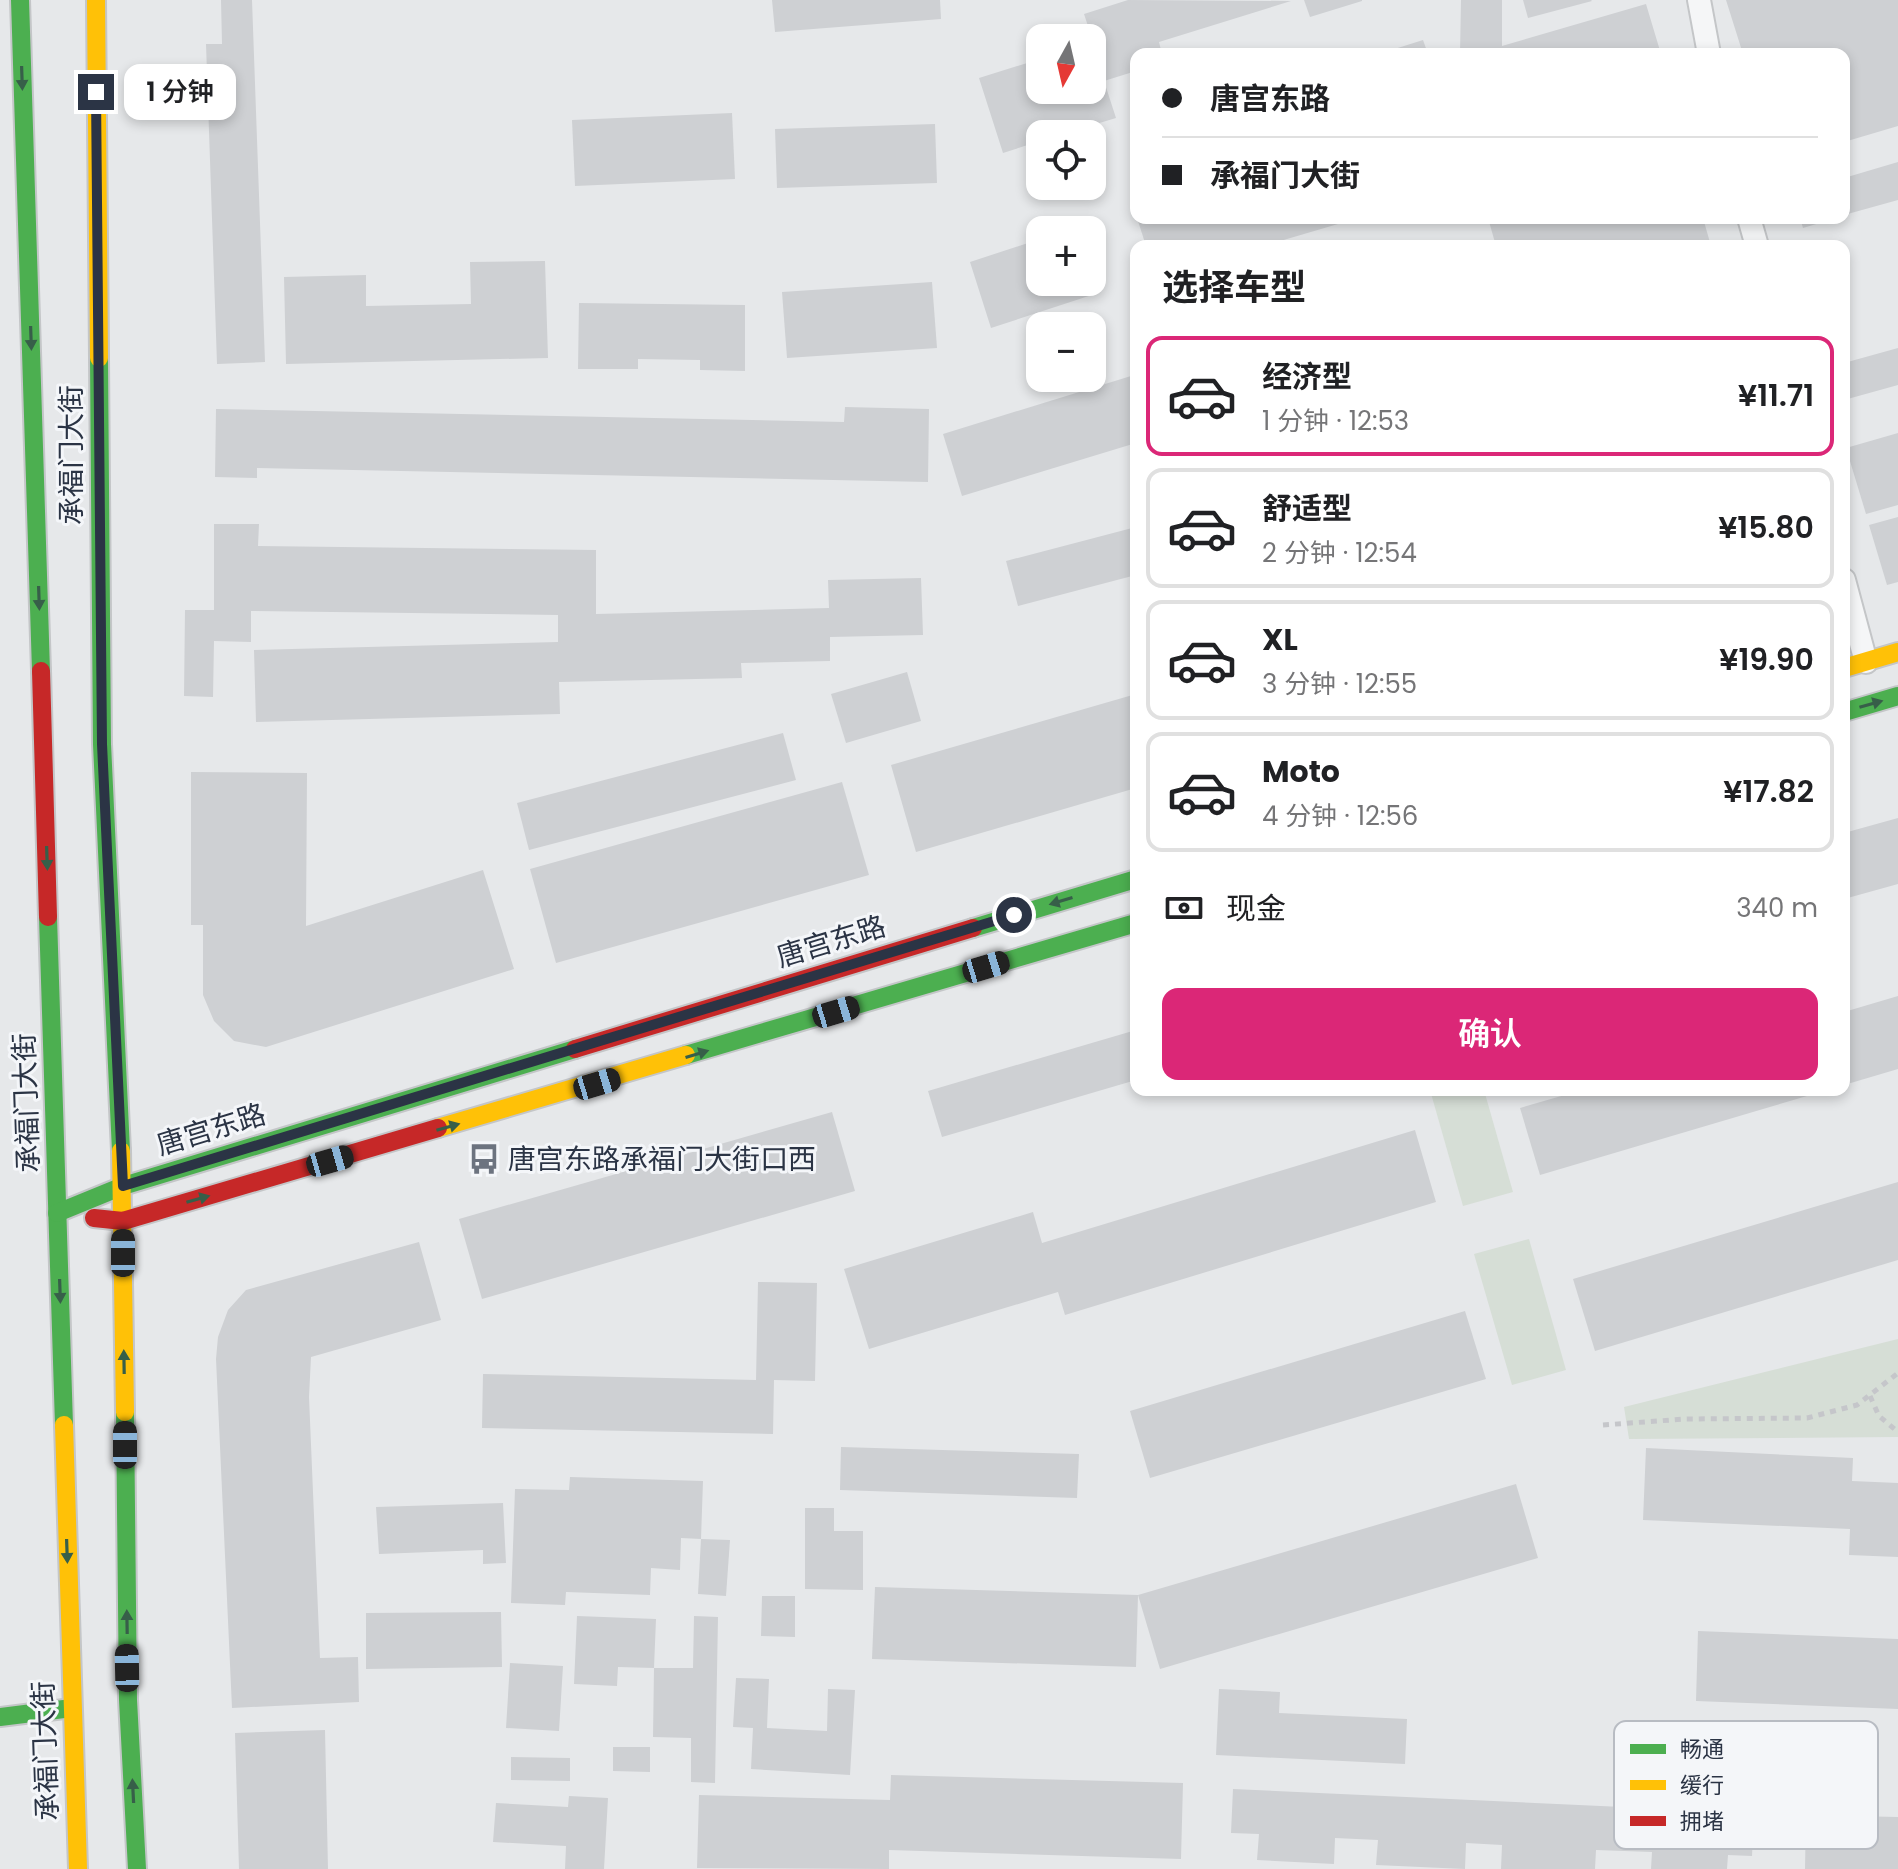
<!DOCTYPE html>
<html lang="zh">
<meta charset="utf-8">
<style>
:root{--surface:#fff;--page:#f2f2f2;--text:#202124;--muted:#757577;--line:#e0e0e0;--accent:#db2777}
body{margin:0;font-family:Poppins,"Noto Sans SC",sans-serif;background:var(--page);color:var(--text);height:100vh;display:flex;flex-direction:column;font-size:30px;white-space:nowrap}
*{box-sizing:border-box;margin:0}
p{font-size:26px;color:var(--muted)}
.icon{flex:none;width:44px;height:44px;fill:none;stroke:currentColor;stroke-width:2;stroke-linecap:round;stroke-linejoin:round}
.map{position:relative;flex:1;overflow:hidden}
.sheet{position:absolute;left:1130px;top:240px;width:720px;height:856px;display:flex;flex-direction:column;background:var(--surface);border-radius:16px;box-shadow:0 4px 12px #0003}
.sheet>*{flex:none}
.hud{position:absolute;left:1130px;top:48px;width:720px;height:176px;border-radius:16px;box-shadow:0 4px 12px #0003;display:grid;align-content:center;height:176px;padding:0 32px;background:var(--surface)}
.needle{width:52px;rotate:188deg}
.fabs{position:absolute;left:1026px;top:24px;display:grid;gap:16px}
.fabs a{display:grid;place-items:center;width:80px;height:80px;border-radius:16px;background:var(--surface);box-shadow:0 4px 12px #0003;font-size:40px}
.end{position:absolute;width:36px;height:36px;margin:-18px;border:10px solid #2b3445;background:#fff;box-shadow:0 0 0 4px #fff}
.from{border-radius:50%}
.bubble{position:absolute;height:56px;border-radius:16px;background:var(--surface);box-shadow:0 4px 12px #0003;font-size:26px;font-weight:600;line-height:56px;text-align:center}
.car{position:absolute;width:24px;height:48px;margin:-24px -12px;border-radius:10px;box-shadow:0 0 6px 2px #0007;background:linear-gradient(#222 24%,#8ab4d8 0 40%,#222 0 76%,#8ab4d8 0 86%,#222 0)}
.hud b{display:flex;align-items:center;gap:28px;height:76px;font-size:30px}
.hud b+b{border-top:2px solid var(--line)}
.hud i{width:20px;height:20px;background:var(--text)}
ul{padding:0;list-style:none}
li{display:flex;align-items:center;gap:24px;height:120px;margin:0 16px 12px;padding:0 16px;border:4px solid var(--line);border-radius:16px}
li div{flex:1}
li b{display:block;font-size:30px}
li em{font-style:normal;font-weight:600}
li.on{border-color:var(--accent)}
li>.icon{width:72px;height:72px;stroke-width:1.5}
h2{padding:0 32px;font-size:36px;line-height:96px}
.pay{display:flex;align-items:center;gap:20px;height:88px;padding:0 32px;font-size:30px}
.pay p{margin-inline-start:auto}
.button{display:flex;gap:16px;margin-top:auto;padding:16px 32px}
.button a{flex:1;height:92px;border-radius:16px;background:var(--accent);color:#fff;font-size:32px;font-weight:600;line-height:92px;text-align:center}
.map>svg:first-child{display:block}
</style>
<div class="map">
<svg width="1898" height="1869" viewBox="0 0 1898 1869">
<rect width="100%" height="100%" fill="#e6e8ea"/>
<!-- green -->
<g fill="#d6ded6">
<path d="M1430,1090H1484L1513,1192L1463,1206Z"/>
<path d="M1529,1239L1566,1370L1512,1385L1474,1254Z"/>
<path d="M1898,1339V1437L1629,1439L1624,1407Z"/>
</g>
<!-- building -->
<g fill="#ced0d3">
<path d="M221,0H252L265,362L217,364L206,44H222Z"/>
<path d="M772,0H940L941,19L775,32Z"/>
<path d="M1128,0L1291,1L1159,42L1162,54H1136V71L1104,81L1116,118L1063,134H1040V141L1003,153L979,78L1040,59V90H1092V38L1084,14Z"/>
<path d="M1304,0H1362V1L1310,17Z"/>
<path d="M1461,0H1502V46L1646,4L1661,54H1460Z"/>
<path d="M1523,0H1591L1592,1L1528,18Z"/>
<path d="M1726,0H1898V126L1844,142V54H1743Z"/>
<path d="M1423,40L1428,54H1382V53Z"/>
<path d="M732,113L735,179L575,186L572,120Z"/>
<path d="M935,124L937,183L777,188L775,129Z"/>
<path d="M1898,162V200L1844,215V178Z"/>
<path d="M1147,218H1355V219L1263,246H1146L1138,221Z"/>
<path d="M1488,218H1703L1711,246H1496Z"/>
<path d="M1800,218H1833V219L1803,228Z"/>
<path d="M1040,239V282H1092L1093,267L1101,292L991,328L970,262Z"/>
<path d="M545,261L548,358L286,364L284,277L366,275V306L471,304L470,262Z"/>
<path d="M932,282L937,348L787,358L782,292Z"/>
<path d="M579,303L745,305V371L700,370V360L638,359V369H578Z"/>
<path d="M1898,348V385L1844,400V363Z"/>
<path d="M1131,376L1136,392V443L962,496L943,434Z"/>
<path d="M845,407L929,409L928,482L257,468V478L215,477L216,409L844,422Z"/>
<path d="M1898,433V505L1866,514L1846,448Z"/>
<path d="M1898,517V582L1887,585L1869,525Z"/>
<path d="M214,524H259L258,546L596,550V614L829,608L828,580L921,578L923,635L830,637V661L741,663L742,678L559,682L560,714L256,722L254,650L558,642V615L251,611V642L214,641L213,697L184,696L185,610H214Z"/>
<path d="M1136,527V575L1018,606L1006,561Z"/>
<path d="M907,672L921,721L846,743L831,694Z"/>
<path d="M1136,694V788L916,852L891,765Z"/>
<path d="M783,733L796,780L529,850L517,803Z"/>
<path d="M191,772L307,773L306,926L483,870L514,969L266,1047L234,1041L214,1021L203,995V925H191Z"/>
<path d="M842,782L869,875L556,963L530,869Z"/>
<path d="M1898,818V884L1844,899V833Z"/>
<path d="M1898,996V1069L1844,1085V1012Z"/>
<path d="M1136,1030V1080L942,1137L928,1091Z"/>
<path d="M1582,1090H1824V1091L1540,1175L1520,1108Z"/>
<path d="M832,1112L855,1191L482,1299L459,1219Z"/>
<path d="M1415,1130L1436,1202L1065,1315L1058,1292L869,1349L844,1269L1033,1212L1042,1243Z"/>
<path d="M1898,1182V1260L1595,1351L1573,1279Z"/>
<path d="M419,1242L441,1320L311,1357L309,1397L320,1658L358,1657L359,1702L232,1708L216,1359L218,1337L228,1310L246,1290Z"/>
<path d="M758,1282L817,1283L815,1381L774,1380L773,1434L482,1428L483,1374L756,1380Z"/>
<path d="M1465,1311L1486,1379L1150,1478L1130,1411Z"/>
<path d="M841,1447L1079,1454L1077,1498L840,1490Z"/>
<path d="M1646,1448L1853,1458L1852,1481L1898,1483V1557L1849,1555L1850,1529L1643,1520Z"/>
<path d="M570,1477L703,1481L701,1539L681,1538L680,1570L651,1568L650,1595L566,1592L565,1605L511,1603L515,1489L569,1490Z"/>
<path d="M1516,1484L1538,1558L1160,1669L1138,1595Z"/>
<path d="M503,1503L506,1563L483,1564V1550L379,1554L376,1507Z"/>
<path d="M805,1508H834V1531H863V1590L805,1589Z"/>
<path d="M701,1539L730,1540L726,1596L698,1594Z"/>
<path d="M875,1587L1138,1595L1136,1667L872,1659Z"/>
<path d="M762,1596H795V1637L761,1636Z"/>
<path d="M501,1612L502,1667L366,1669V1613Z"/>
<path d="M577,1616L656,1619L654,1668L618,1667L617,1686L574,1684Z"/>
<path d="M694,1616L718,1617L715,1783L691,1782V1738L653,1737L654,1668H693Z"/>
<path d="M1698,1631L1898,1639V1709L1696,1701Z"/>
<path d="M510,1663L563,1666L559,1731L506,1728Z"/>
<path d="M736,1678L769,1679L767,1728L827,1731L828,1689L855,1690L850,1775L751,1769L753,1728L733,1727Z"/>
<path d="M1219,1689L1280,1692L1279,1713L1407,1719L1405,1764L1216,1755Z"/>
<path d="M325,1730L328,1869H239L235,1733Z"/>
<path d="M613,1747H650V1772L613,1771Z"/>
<path d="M511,1757L570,1758V1781L511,1780Z"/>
<path d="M891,1775L1183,1783L1181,1859L889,1850V1869L697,1868L699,1795L890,1800Z"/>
<path d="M1233,1789L1754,1813L1752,1856L1728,1855L1727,1869H1651L1652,1852L1596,1850L1595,1869H1501L1502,1845L1466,1843L1465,1869L1376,1865L1378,1840L1335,1838L1334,1864L1257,1860L1259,1834L1231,1833Z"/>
<path d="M569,1796L608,1798L604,1869H565L566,1846L493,1842L496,1803L568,1807Z"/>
<path d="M1806,1815L1898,1817V1869H1805Z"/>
</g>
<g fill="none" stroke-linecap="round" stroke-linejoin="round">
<defs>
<g id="lane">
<path d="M1699,0L1709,54"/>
<path d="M1749,218L1757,246"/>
<path d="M1844,580L1866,662"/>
</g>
<g id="fast">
<path d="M20,0L41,671"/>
<path d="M99,358L102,744L121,1151"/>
<path d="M1844,712L1898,696"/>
<path d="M48,917L64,1425"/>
<path d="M973,928L1136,879"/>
<path d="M686,1055L1136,923"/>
<path d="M57,1213L123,1186L575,1049"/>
<path d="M125,1412L128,1700L137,1869"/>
<path d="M0,1717L72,1708"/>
</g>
<g id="slow">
<path d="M96,0L99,358"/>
<path d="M1844,668L1898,652"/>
<path d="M438,1128L686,1055"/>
<path d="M121,1151L125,1412"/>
<path d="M64,1425L78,1869"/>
</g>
<g id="jam">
<path d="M41,671L48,917"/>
<path d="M575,1049L973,928"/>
<path d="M94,1218L123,1221L438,1128"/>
</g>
</defs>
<!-- lane casing -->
<use href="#lane" stroke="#c4c6c8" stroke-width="26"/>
<!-- fast casing -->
<use href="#fast" stroke="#c4c6c8" stroke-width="22"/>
<!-- slow casing -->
<use href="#slow" stroke="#c4c6c8" stroke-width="22"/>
<!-- jam casing -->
<use href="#jam" stroke="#c4c6c8" stroke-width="22"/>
<!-- path -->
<g stroke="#c5c6ca" stroke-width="5" stroke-dasharray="6 6" stroke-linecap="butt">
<path d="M1870,1396L1879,1416L1898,1432"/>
<path d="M1603,1425L1685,1419L1807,1418L1857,1405L1898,1373"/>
</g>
<!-- lane -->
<use href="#lane" stroke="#f5f6f7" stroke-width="22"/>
<!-- fast -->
<use href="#fast" stroke="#4caf50" stroke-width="18"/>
<!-- slow -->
<use href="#slow" stroke="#ffc107" stroke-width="18"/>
<!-- jam -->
<use href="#jam" stroke="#c62828" stroke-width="18"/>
</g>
<!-- one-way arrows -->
<defs><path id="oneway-solid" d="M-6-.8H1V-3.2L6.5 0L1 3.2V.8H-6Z" transform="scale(2)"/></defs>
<g fill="#375f49">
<use href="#oneway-solid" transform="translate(22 78) rotate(88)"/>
<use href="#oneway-solid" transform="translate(31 338) rotate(88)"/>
<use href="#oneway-solid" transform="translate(39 598) rotate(88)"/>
<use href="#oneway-solid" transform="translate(1871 704) rotate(-16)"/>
<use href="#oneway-solid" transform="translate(47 858) rotate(88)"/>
<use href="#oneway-solid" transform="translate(1061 901) rotate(163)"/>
<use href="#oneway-solid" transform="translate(697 1054) rotate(-17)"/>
<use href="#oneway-solid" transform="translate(448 1127) rotate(-16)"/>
<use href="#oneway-solid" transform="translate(198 1199) rotate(-16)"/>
<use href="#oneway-solid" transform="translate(60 1291) rotate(88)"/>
<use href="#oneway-solid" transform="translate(124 1362) rotate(-91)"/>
<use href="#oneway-solid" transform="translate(67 1551) rotate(88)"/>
<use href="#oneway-solid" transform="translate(127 1622) rotate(-91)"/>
<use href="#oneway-solid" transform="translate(133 1791) rotate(-93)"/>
</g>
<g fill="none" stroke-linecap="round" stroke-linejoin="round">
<!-- route -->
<path stroke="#2b3445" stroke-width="10" d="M96,92L102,744L123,1186L1014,915"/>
</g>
<!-- icons -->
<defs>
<symbol id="bus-bare" viewBox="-9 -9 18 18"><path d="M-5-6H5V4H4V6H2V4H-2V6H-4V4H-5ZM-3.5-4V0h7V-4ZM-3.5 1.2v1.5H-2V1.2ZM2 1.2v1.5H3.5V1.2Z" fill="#6c737f" stroke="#f4f6f9" stroke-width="2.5" paint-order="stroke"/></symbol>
</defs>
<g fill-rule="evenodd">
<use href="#bus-bare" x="462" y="1137" width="44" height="44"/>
</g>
<g text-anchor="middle" stroke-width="6" stroke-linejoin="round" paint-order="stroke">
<!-- street labels -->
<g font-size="28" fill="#2b3445" stroke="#f4f6f9">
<text transform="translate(71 455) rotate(-90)" y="10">承福门大街</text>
<text transform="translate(831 941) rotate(-17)" y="10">唐宫东路</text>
<text transform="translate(26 1103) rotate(-92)" y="10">承福门大街</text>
<text transform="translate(211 1129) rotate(-17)" y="10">唐宫东路</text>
<text transform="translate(45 1751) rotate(-92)" y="10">承福门大街</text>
</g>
<!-- poi labels -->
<g font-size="28" fill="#2b3445" stroke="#f4f6f9" text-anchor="start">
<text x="508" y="1169">唐宫东路承福门大街口西</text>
</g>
</g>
<!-- legend -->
<rect x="1614" y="1721" width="264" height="128" rx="12" fill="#f4f6f9" stroke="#b8bcc3" stroke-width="2"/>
<rect x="1630" y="1744" width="36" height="10" fill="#4caf50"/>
<rect x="1630" y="1780" width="36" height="10" fill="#ffc107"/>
<rect x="1630" y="1816" width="36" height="10" fill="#c62828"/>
<g font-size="22" fill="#2b3445">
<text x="1680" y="1757">畅通</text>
<text x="1680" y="1793">缓行</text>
<text x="1680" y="1829">拥堵</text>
</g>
</svg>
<div class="fabs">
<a><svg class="needle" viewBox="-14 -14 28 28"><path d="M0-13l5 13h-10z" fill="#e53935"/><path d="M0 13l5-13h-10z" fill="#757577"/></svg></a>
<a><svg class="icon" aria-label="locate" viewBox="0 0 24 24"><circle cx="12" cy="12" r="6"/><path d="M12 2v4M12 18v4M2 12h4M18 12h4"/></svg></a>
<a>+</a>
<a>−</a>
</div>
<i class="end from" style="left:1014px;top:915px"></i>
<i class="end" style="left:96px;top:92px"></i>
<div class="bubble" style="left:124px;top:64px;width:112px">1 分钟</div>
<i class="car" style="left:986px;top:967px;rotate:73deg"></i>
<i class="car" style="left:836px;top:1012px;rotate:73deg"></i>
<i class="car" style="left:597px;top:1084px;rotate:73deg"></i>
<i class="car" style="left:330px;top:1161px;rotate:74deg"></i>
<i class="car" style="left:123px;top:1253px;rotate:0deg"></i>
<i class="car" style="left:125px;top:1445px;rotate:0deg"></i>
<i class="car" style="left:127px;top:1668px;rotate:359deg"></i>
<div class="hud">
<b><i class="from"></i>唐宫东路</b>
<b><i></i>承福门大街</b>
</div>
<section class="sheet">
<h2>选择车型</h2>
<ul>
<li class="on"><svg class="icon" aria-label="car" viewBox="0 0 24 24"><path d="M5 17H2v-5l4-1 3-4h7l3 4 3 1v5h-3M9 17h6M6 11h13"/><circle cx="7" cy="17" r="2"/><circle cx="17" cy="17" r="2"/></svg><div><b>经济型</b><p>1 分钟 · 12:53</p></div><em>¥11.71</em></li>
<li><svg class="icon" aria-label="car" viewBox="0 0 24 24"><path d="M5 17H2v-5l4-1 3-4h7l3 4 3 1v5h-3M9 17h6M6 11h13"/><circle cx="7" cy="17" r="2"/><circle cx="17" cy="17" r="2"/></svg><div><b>舒适型</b><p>2 分钟 · 12:54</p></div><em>¥15.80</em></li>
<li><svg class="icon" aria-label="car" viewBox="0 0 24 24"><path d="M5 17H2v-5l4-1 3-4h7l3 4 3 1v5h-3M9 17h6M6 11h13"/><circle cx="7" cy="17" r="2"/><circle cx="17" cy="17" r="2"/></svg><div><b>XL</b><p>3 分钟 · 12:55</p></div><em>¥19.90</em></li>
<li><svg class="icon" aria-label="car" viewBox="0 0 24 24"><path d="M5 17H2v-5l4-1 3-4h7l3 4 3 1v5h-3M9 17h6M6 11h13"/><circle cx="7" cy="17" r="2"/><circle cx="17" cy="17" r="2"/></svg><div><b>Moto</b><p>4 分钟 · 12:56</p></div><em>¥17.82</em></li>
</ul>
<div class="pay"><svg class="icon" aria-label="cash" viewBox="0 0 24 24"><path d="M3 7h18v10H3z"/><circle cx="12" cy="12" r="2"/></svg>现金<p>340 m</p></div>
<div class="button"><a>确认</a></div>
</section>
</div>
